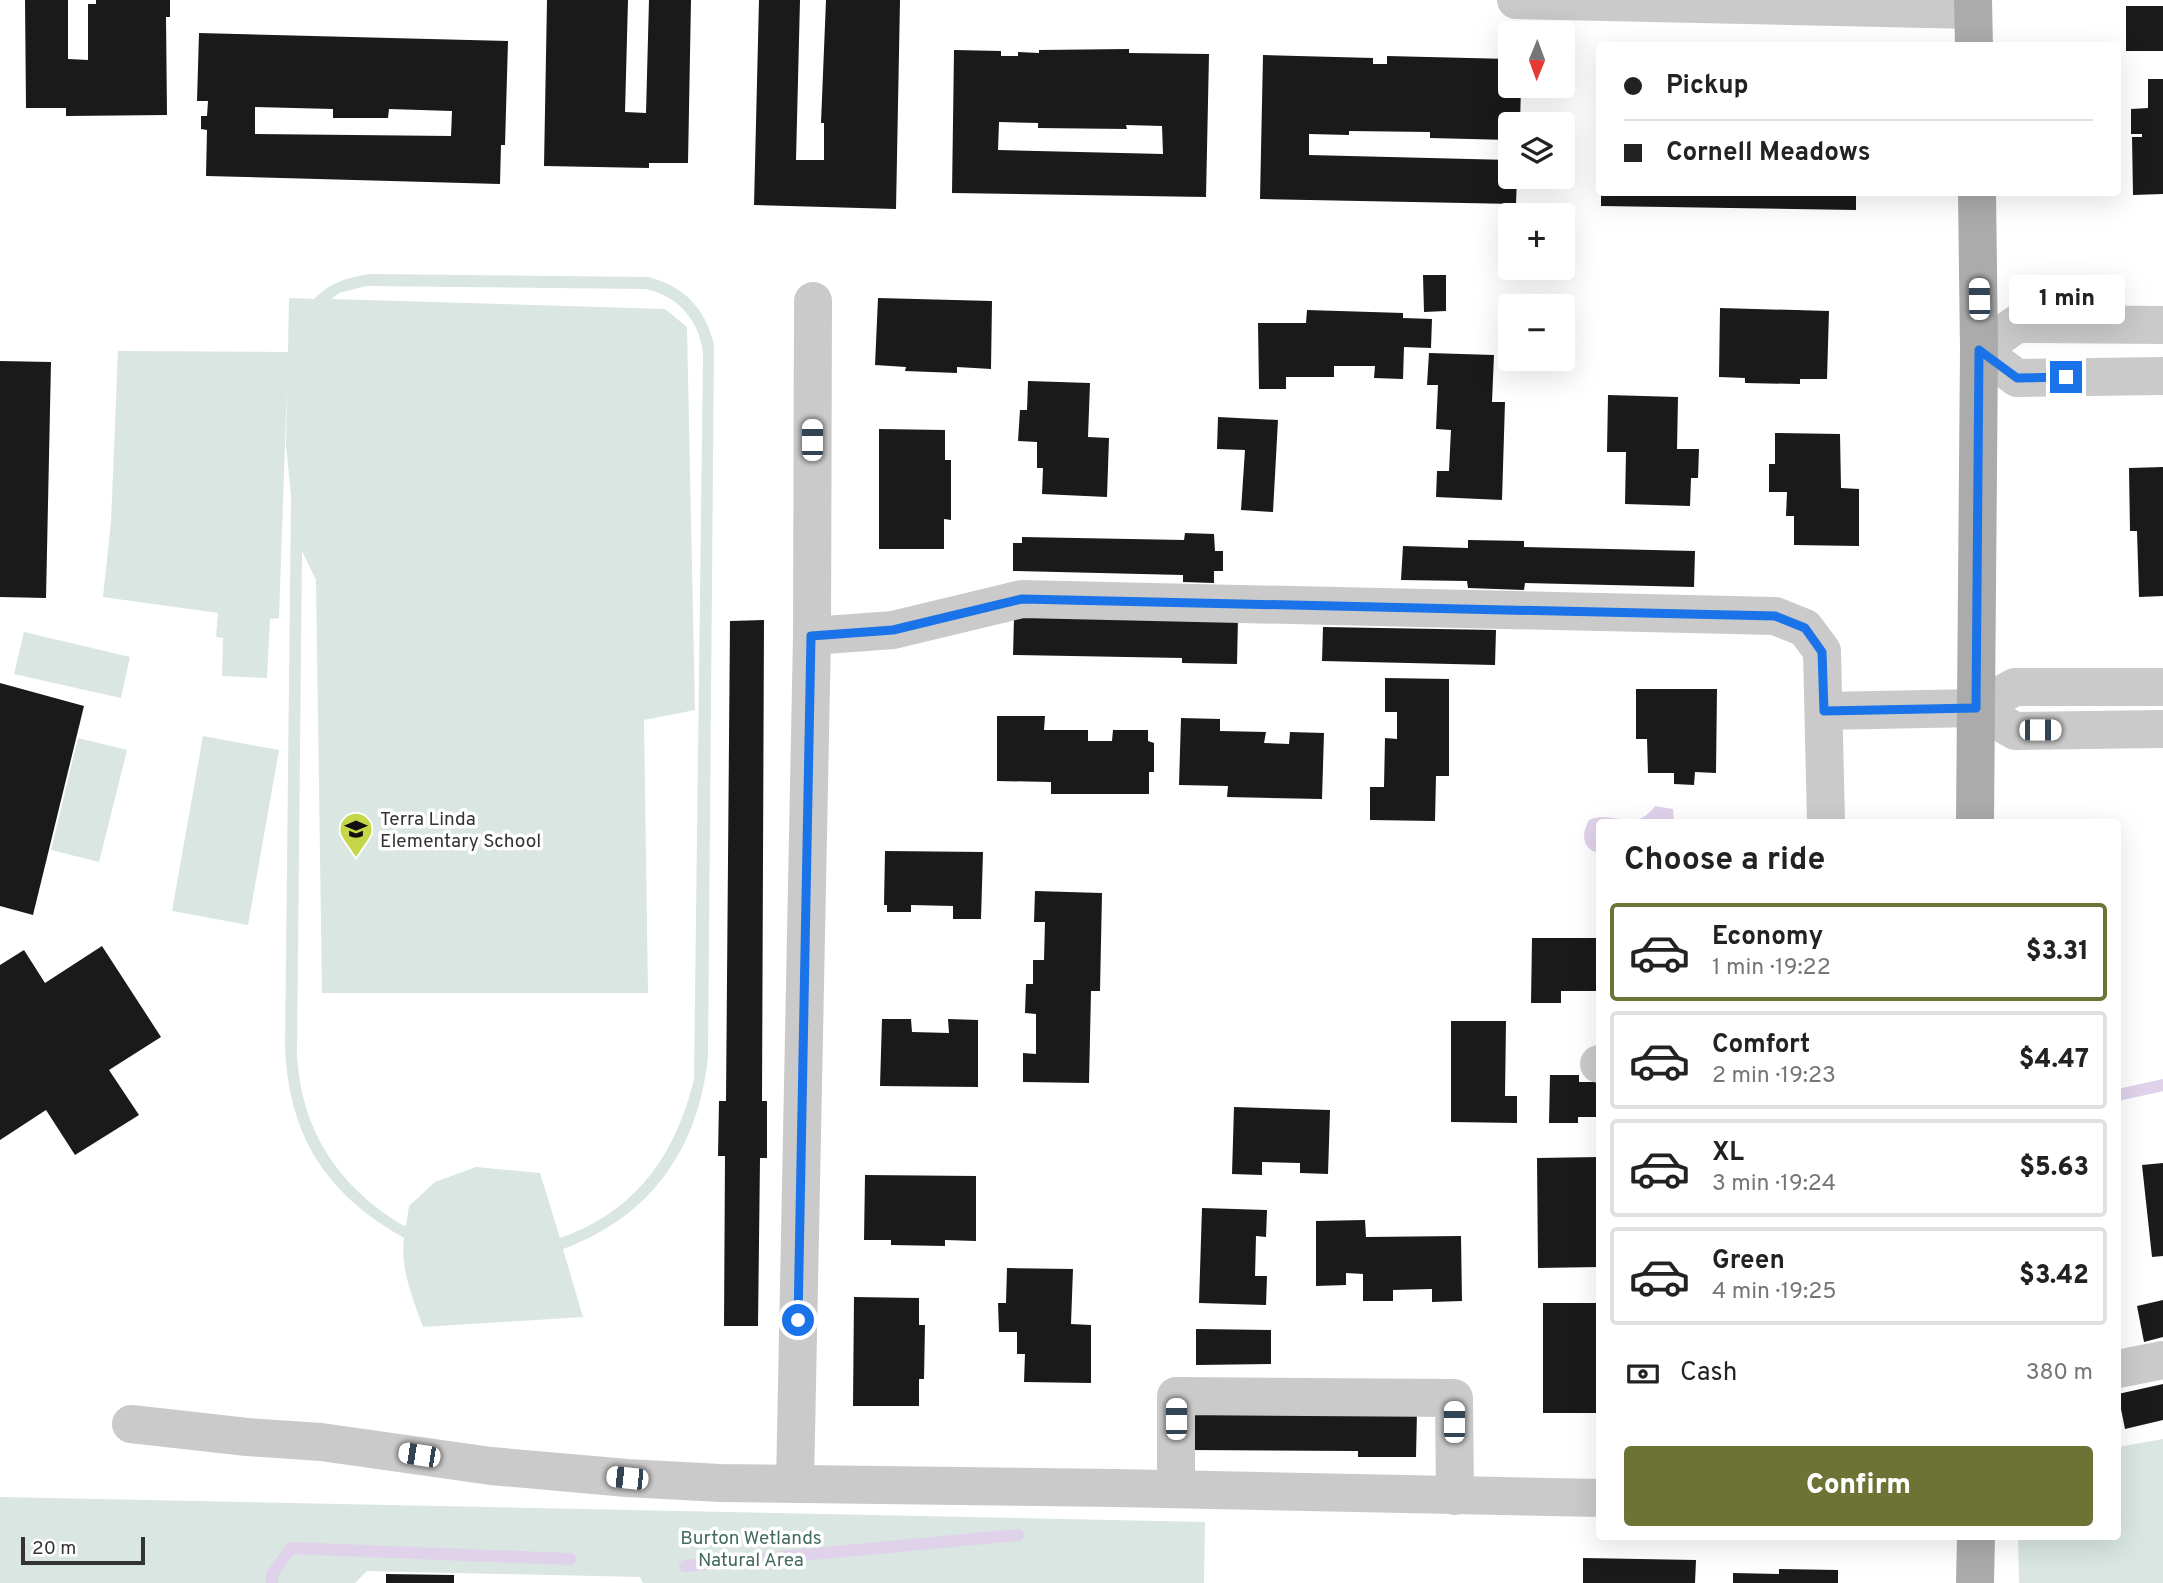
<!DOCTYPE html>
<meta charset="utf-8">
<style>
:root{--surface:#fff;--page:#f6f6f6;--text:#222;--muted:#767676;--line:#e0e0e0;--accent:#6c7334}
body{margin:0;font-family:Overpass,sans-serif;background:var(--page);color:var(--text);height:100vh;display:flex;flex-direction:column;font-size:26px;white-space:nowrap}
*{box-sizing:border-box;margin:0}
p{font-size:23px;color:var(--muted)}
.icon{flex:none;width:38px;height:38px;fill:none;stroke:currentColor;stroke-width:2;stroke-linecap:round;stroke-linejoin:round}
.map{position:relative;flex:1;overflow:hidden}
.details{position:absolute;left:1596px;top:819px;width:525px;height:721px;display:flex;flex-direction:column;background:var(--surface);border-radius:7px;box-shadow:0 7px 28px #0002}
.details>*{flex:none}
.banner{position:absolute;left:1596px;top:42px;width:525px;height:154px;border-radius:7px;box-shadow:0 7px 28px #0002;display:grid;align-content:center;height:154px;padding:0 28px;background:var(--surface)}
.needle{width:46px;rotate:181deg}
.tools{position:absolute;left:1498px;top:21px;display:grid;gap:14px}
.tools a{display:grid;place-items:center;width:77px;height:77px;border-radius:7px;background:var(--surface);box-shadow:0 7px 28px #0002;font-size:35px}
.scale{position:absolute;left:21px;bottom:18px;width:124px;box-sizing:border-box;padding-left:7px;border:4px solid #333;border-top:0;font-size:19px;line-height:24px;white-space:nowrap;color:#333;-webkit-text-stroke:5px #fff;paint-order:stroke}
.end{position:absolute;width:32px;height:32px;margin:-16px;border:9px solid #1a73e8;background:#fff;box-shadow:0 0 0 4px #fff}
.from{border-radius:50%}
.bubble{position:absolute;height:49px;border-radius:7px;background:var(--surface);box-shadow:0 7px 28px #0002;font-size:23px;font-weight:800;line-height:49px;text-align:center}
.car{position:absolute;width:21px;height:42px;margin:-21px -10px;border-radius:9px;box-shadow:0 0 5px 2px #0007;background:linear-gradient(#fff 24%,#345 0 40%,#fff 0 76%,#345 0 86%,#fff 0)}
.banner b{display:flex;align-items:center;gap:24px;height:66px;font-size:26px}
.banner b+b{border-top:2px solid var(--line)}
.banner i{width:18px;height:18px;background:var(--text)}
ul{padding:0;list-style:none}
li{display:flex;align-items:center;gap:21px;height:98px;margin:0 14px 10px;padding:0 14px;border:4px solid var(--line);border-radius:7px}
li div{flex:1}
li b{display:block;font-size:26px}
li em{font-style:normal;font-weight:800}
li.current{border-color:var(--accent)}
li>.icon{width:63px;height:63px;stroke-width:1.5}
h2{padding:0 28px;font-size:32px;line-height:84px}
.pay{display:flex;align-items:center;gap:18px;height:77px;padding:0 28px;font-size:26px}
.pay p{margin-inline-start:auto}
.button{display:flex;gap:14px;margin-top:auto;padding:14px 28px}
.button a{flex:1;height:80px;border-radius:7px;background:var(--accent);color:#fff;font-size:28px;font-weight:800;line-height:80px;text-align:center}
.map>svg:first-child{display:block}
</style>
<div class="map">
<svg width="2163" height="1583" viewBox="0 0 2163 1583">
<rect width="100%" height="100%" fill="#fff"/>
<!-- green -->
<g fill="#d9e6e2" fill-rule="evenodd">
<path d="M370,274L648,277C684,286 705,308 714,344L708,1056C699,1148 651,1217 563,1249L583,1317L423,1327C413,1299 400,1269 404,1238C327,1194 290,1139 285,1049L291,497L286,445L287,386L279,618L270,619L267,678L222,676L223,638L216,637L218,613L103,597L111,522L118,351L288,352L289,298L314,299C329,283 348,277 370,274ZM366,286L645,289C678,295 701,322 703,355L694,1079C676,1154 636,1212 560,1238L540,1173L476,1167L435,1182L409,1206L406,1226L402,1225C338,1186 301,1130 297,1055L302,551L316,580L322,993H648L644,720L695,710L687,327L665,309L331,299L339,293Z"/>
<path d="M24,632L130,657L121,698L14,674Z"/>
<path d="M203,736L279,750L248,925L172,911Z"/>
<path d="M78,738L127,750L99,862L51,850Z"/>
<path d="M2163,1439V1583H2019L2018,1537L2118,1536V1447Z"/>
<path d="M0,1497L1205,1522L1204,1583H643L640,1577L367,1571L355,1583H0Z"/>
</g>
<!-- water -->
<path fill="#e0d2eb" d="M1655,806L1673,809L1674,822H1600L1599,853C1582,849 1581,834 1589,820C1614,809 1634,835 1655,806Z"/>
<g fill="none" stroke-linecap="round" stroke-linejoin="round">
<!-- stream -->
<g stroke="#e0d2eb" stroke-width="12">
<path d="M2118,1095L2163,1085"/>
<path d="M685,1566L1018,1535"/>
<path d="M272,1583V1574L291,1548L570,1559"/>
</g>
</g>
<!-- building -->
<g fill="#1a1a1a" fill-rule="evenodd">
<path d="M25,0H68V59L88,60V4H96V0H170V17H166L167,115L66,116V108H26Z"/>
<path d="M547,0H628L625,112L646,113L649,0H691L688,163H649V168L544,166Z"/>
<path d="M759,0H800L796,160H824V123H821L826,0H900L896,209L754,205Z"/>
<rect x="2126" y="6" width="37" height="45"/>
<path d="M199,33L508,41L505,145H501L500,184L206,176L207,130L201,129V116H207L208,101H197ZM255,107L333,109V118H388L389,109L452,111L451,136L255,134Z"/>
<path d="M1129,49V53L1209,54L1206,197L952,193L954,50L1001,51V56H1018V52L1039,53V50ZM999,122L1038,123V128L1127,129L1126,125L1162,126L1163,154L998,150Z"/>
<path d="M1263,55L1373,58V64H1387V56L1510,59V86H1521L1520,124H1510V140L1430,138V132L1349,131V135L1309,134V155L1510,160V177H1517L1516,204L1260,199Z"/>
<path d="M2148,79H2163V194L2133,195L2132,137H2142V134H2131V109L2148,108Z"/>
<path d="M1601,192H1856V210L1601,206Z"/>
<path d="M1423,275H1446V311L1424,312Z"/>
<path d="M878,298L992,301L991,369L957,367V373L905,371L906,367L875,365Z"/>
<path d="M1720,308L1829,311L1827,379H1800V384L1745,383V378L1719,377Z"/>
<path d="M1307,310L1403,313V318L1432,319L1431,348L1404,347L1403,379L1374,378L1375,366H1334V377H1286V389H1259L1258,323H1306Z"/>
<path d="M1429,353L1494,355L1492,402H1505L1502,500L1436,497L1437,471H1449L1451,430L1436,429L1438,385H1427Z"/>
<path d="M0,361L51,362L46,598L0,597Z"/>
<path d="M1028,381L1090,383L1088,437L1109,438L1107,497L1042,494L1043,468H1037V442L1018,441L1020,410H1027Z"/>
<path d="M1608,395L1678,397L1677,449H1699L1698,478H1691L1690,506L1625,504L1626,452H1607Z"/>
<path d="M1218,417L1278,420L1273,512L1241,510L1245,450L1217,449Z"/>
<path d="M879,429L945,430V460H951V520L944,519V549H879Z"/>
<path d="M1775,433L1840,434L1841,488L1859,489V546L1794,545V516H1786L1787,492H1769V464H1775Z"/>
<path d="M2163,467V596L2139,597L2137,531H2130L2129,468Z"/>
<path d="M1185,533L1214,534L1215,551H1223V571H1214V583L1183,582V575L1013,571V543H1022V537L1184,540Z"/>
<path d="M1468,540L1524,541V547L1695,551L1694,587L1525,583L1524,590L1468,588L1467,581L1401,580L1403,546L1468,548Z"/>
<path d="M1014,618H1238L1237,664L1182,663V658L1013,655Z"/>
<path d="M764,620L762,1101H767V1158H760L758,1326H724L725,1156H718L719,1101H726L730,621Z"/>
<path d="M1323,627L1496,630L1495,665L1322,661Z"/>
<path d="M1385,678L1449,679V776H1436L1435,821L1370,820V787H1384L1385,738L1397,739V712H1385Z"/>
<path d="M0,683L84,706L33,915L0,906Z"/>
<path d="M1636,689H1717L1716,773L1695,772L1694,785L1674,784V773H1648L1647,739H1636Z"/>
<path d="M997,716H1045L1044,730H1088V741H1112L1113,730H1148V741L1154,743V772H1149V794H1051V782L997,781Z"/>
<path d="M1181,718L1220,719V731L1266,732L1264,743L1289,744L1290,732L1324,733L1322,799L1227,797L1228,786L1179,785Z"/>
<path d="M885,851L983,852L981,919H953V906L911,905V912H887V905H884Z"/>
<path d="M1035,891L1102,893L1100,991H1091L1089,1083L1023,1082V1053L1036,1054V1014L1025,1013L1026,984H1033V960H1044L1045,922H1034Z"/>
<path d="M1532,938H1600V991H1561V1003H1531Z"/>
<path d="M102,946L161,1037L109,1070L139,1115L75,1155L46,1110L0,1140V965L24,950L45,983Z"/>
<path d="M882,1019H911L912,1032L949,1033L948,1019L978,1020V1087L880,1086Z"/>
<path d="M1451,1021H1506L1505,1096H1517V1123L1451,1122Z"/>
<path d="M1550,1075H1579V1082H1600V1117H1578V1123H1549Z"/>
<path d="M1234,1107L1330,1110L1328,1174L1300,1173V1163L1262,1162V1175L1232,1174Z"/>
<path d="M1600,1157V1267L1538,1268L1537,1158Z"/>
<path d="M2163,1163V1256L2152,1257L2142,1165Z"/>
<path d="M865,1175L976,1176V1241L945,1240V1246L891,1245V1240H864Z"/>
<path d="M1202,1208L1267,1210L1266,1237L1256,1236L1255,1276H1267L1266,1305L1199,1303Z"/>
<path d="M1365,1220L1366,1237L1461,1236L1462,1301L1432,1302V1289L1393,1290V1301H1363V1274L1346,1273V1285L1316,1286V1221Z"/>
<path d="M1007,1268L1073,1269L1071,1324L1091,1325V1383L1024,1382L1025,1354H1017V1332H999L998,1303H1006Z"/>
<path d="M854,1297L919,1298V1325H925L924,1379H919V1406H853Z"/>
<path d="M2163,1300V1337L2144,1342L2137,1306Z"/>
<rect x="1543" y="1303" width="57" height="110"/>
<path d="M1196,1329L1271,1330V1364L1196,1365Z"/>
<path d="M2163,1384V1420L2125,1429L2118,1394Z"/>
<path d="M1417,1411L1416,1457H1358V1451L1189,1450V1415Z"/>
<path d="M1583,1558L1696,1560L1695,1583H1583Z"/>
<path d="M1779,1569L1838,1570V1583H1733V1573L1779,1574Z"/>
<path d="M386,1574L454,1575V1583H386Z"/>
</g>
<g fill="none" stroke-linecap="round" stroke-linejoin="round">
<!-- minor -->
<g stroke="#cacaca" stroke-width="38">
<path d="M1516,0L1973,10"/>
<path d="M2163,325L2017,324L1979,350L2017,378L2163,376"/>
<path d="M812,636L893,630L1022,599L1775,616L1805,628L1822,651L1826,822"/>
<path d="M1976,708L2015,731L2163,729"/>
<path d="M1824,711L1976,708L2015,687H2163"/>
<path d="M1599,1064H1600"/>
<path d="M2118,1369L2163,1360"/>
<path d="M131,1424L247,1437L321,1442L491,1466L627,1478L720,1483L1115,1488L1600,1498"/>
<path d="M795,1484L812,636L813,301"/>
<path d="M1176,1489V1396L1454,1398L1455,1496"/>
</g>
<!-- major -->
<g stroke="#ababab" stroke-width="38">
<path d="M1973,0L1974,46"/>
<path d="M1975,822L1979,350L1977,192"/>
<path d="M1975,1583L1976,1536"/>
</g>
</g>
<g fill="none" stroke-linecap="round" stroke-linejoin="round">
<!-- route -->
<path stroke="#1a73e8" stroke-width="9" d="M798,1320L811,636L893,630L1022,599L1775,616L1805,628L1822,652L1824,711L1976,708L1979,350L2017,378L2066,377"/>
</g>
<!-- icons -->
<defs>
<symbol id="school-pin" viewBox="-11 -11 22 30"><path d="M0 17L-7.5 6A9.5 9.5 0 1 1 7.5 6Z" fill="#c6d649" stroke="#fff"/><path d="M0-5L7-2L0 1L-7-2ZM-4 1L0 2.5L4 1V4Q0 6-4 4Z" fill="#111"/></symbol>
</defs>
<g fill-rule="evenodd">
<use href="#school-pin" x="337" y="810" width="38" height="52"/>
</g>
<g text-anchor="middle" stroke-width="7" stroke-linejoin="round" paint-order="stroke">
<!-- poi labels -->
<g font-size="19" fill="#333" stroke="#fff" text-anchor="start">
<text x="380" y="825">Terra Linda<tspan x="380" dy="22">Elementary School</tspan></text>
</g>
<!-- park labels -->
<g font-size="19" fill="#436b60" stroke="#fff">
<text x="751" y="1544">Burton Wetlands<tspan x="751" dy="22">Natural Area</tspan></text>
</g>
</g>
</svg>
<div class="tools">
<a><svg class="needle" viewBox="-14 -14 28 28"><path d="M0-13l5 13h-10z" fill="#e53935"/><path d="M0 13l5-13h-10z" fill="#767676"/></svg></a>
<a><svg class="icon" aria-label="layers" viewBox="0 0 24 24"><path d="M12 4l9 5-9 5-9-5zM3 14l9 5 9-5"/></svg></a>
<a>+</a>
<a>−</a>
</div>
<div class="scale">20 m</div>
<i class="end from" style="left:798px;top:1320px"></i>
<i class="end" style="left:2066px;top:377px"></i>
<div class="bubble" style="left:2009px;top:275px;width:116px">1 min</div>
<i class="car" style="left:1979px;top:299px;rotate:359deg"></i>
<i class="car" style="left:812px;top:440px;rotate:0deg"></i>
<i class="car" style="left:2040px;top:730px;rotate:90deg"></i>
<i class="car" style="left:1176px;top:1419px;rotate:0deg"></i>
<i class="car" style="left:1454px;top:1422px;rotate:0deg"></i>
<i class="car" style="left:419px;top:1455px;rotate:279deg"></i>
<i class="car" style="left:627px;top:1478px;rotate:276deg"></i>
<div class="banner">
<b><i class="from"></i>Pickup</b>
<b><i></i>Cornell Meadows</b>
</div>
<section class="details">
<h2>Choose a ride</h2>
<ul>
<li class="current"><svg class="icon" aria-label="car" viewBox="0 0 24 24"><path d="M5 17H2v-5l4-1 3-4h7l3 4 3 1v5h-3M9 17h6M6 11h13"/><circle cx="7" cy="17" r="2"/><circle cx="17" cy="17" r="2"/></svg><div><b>Economy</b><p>1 min · 19:22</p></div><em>$3.31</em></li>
<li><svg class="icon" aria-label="car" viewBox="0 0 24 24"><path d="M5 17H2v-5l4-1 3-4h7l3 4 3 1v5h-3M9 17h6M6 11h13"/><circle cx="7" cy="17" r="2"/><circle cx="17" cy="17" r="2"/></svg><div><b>Comfort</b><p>2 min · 19:23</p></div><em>$4.47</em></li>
<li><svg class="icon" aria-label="car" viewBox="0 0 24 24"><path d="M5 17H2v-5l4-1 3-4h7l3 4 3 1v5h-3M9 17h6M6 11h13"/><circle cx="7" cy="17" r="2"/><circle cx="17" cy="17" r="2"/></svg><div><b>XL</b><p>3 min · 19:24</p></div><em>$5.63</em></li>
<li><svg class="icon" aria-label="car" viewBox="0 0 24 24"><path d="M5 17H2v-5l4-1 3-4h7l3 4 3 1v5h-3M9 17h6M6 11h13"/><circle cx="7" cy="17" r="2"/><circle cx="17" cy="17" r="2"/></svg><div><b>Green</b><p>4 min · 19:25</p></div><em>$3.42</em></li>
</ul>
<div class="pay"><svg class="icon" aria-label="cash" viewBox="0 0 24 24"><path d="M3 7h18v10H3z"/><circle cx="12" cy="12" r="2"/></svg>Cash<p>380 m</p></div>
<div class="button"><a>Confirm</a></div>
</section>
</div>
